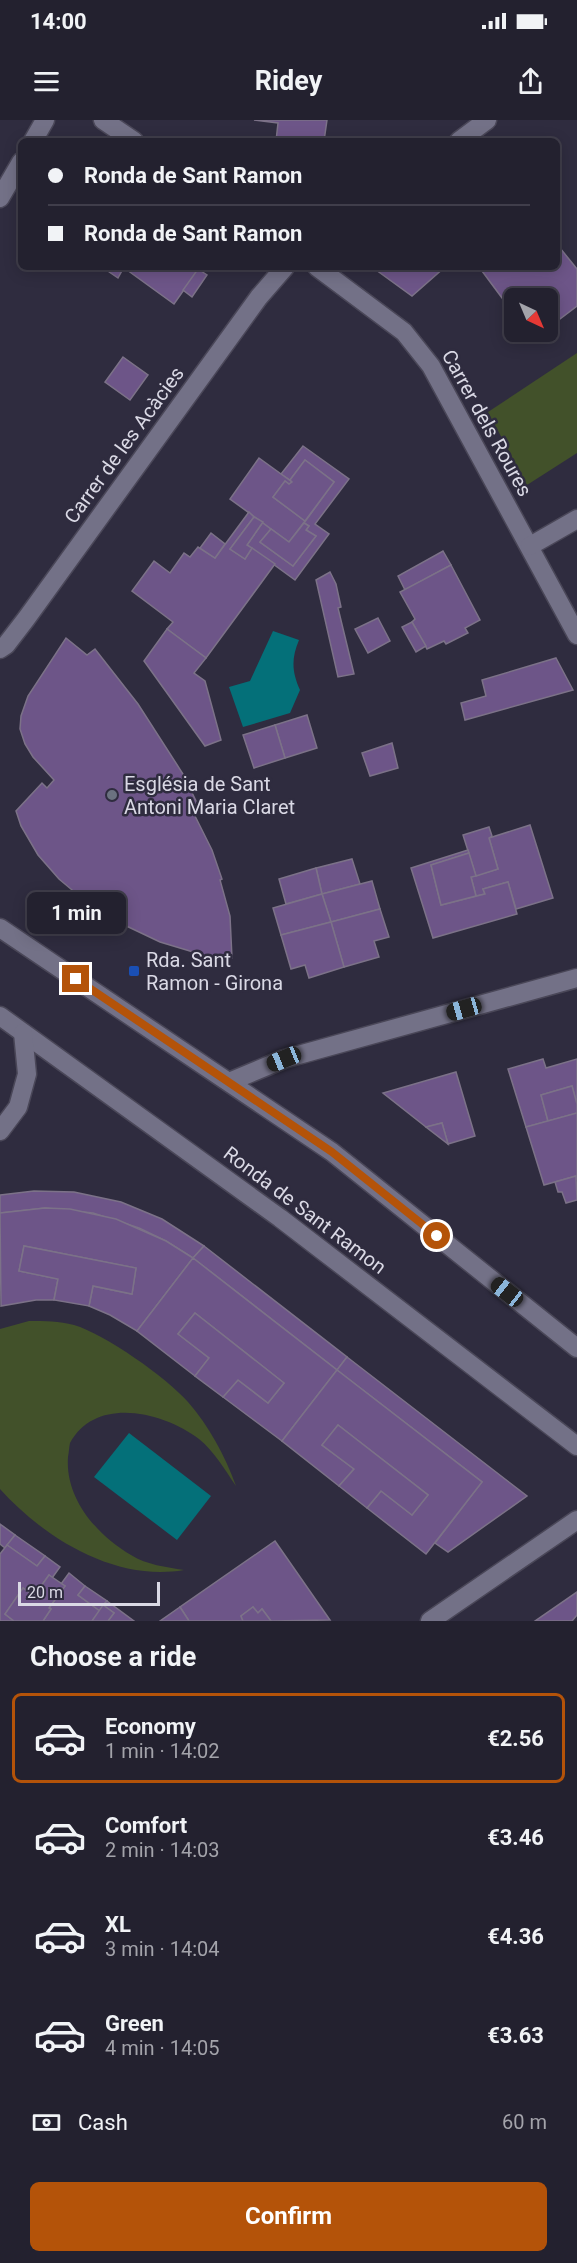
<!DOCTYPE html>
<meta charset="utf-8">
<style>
:root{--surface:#23212f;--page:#2f2e3b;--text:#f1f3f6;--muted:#a3a3aa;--line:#403e4b;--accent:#b45309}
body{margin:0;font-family:Roboto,sans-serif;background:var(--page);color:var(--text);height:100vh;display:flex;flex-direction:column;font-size:22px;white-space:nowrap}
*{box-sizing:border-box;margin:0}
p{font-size:20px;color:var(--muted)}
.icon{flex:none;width:33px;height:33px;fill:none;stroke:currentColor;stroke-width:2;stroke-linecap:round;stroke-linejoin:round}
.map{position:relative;height:1501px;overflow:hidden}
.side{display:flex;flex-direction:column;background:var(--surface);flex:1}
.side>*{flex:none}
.guide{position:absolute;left:18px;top:18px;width:542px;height:132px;border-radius:9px;box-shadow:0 3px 15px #0003,0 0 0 2px var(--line);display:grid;align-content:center;height:132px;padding:0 30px;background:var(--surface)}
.needle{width:39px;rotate:136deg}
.buttons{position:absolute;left:504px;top:168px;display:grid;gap:12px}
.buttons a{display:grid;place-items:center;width:54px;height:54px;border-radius:9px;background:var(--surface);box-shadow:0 3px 15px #0003,0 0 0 2px var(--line);font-size:30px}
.scale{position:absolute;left:18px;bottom:15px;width:142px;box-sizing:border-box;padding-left:6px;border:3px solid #dad9e5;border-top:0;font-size:16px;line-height:21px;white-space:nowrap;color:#dad9e5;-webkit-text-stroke:4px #2f2c3f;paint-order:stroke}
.end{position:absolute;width:27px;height:27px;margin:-14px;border:8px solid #b45309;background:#fff;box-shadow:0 0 0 3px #fff}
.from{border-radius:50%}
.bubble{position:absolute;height:42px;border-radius:9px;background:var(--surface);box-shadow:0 3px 15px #0003,0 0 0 2px var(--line);font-size:20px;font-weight:700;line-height:42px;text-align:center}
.car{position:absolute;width:18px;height:36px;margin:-18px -9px;border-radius:8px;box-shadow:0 0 4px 2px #0007;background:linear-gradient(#222 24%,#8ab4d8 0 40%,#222 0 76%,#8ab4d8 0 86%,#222 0)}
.guide b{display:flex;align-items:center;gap:21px;height:57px;font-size:22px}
.guide b+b{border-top:2px solid var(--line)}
.guide i{width:15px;height:15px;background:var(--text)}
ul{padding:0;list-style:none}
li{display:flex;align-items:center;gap:18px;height:90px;margin:0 12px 9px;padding:0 18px;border:3px solid transparent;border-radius:9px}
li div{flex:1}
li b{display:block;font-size:22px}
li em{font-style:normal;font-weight:700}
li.on{border-color:var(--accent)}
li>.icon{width:54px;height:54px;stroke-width:1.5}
h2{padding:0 30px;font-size:27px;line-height:72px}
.pay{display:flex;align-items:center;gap:15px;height:66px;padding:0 30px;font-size:22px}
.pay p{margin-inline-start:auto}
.action{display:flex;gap:12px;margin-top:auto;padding:12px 30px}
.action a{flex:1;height:69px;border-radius:9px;background:var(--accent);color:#fff;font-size:24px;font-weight:700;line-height:69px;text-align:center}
.status{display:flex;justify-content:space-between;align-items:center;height:42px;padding:0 30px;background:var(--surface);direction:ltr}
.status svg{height:16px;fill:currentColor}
header{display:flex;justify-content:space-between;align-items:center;height:78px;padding:0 30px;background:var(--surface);font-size:27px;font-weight:700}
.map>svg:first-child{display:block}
</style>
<div class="status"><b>14:00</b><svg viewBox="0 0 49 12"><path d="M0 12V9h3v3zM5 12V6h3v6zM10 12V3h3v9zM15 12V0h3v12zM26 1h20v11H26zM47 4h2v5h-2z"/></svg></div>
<header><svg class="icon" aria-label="menu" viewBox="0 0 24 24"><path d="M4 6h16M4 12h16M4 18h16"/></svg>Ridey<svg class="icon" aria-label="share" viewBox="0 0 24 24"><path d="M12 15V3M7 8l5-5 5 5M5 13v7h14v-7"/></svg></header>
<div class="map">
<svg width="577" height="1501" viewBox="0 0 577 1501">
<rect width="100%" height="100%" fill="#2f2c3f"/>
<!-- green -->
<g fill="#42512a">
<path d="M577,233V333L527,365L488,292Z"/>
<path d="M29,1201C45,1201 59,1201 74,1205C105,1214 167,1258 188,1282C209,1306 225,1336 236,1366C225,1350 214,1331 199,1319C164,1292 96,1275 70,1323C69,1327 69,1332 68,1337C65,1379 97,1415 131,1435C147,1445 166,1447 184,1450C115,1462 44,1418 0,1369V1209Z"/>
</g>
<!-- water -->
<g fill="#047079">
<path d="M273,511L299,520C291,539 292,552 300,570L290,593L243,607L229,567L250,561Z"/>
<path d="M129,1313L211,1376L177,1420L94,1357Z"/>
</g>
<!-- building -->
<g fill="#6d5588" stroke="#7c7288" stroke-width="1.5">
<path d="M254,0H327L324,21H276L278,3Z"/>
<path d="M556,123L577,149V186L548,208V178H514V194L479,147H556Z"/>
<path d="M102,147H124L118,158Z"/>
<path d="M123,147H200L174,184Z"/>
<path d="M372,147H445L412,176Z"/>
<path d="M198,149L207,155L192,177L183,170Z"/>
<path d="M123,237L148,255L130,280L105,262Z"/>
<path d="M303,326L349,359L315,404L329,414L295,460L247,425L263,402L271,409L260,422L293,446L316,416L306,410L309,406L304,403L334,362L305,340L290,360L281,354Z"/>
<path d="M259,338L292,362L289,364L285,361L273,377L305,401L289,422L230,379Z"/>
<path d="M305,340L334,362L305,401L273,377L285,361L289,364L292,362L290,360Z"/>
<path d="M249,392L254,397L230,429L245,439L252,428L275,444L206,538L167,509L173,502L132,471L154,441L170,453L184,433L190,437L198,427L215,438Z"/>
<path d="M254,397L263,402L247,425L252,428L245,439L230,429Z"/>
<path d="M304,403L309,406L306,410L316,416L293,446L260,422L271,409L289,422Z"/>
<path d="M211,413L225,424L215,438L200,428Z"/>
<path d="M443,431L451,445L405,470L398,456Z"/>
<path d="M451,445L480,500L465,508L468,513L446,524L444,521L427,529L412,502L415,499L400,472Z"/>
<path d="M330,452L336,464L341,487L338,488L354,554L338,557L316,460Z"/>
<path d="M378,498L390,521L368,533L355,509Z"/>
<path d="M412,502L426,526L416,532L402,507Z"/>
<path d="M167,509L206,538L194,553L205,561L221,620L205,626L144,541Z"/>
<path d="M66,518L87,535L95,529L138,584L183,654L197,683L191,688L212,730L222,759L220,760L230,796L232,838H213L160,822L118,802L84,780L59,759L38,735L21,706L16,691L42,663L47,668L54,660L33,637L25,624L20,609L21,596L28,576Z"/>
<path d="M556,538L573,570L465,600L461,583L486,576L482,560Z"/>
<path d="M307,595L317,628L285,638L275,605Z"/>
<path d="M275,605L285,638L254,648L243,615Z"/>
<path d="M392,623L398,648L370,656L362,633Z"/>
<path d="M530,705L553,778L516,789L508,762L483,769L485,774L476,776L471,757L498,749L489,718Z"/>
<path d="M489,707L492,716L489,718L498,749L476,756L463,715Z"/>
<path d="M468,730L469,733L431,745L441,785L485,774L483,769L508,762L517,794L433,818L411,748Z"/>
<path d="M469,733L476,756L471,757L476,776L441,785L431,745Z"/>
<path d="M352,739L360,764L322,774L316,748Z"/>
<path d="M316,748L322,774L286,784L279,759Z"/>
<path d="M372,761L380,789L331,802L322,774Z"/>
<path d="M322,774L331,802L281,815L273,788Z"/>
<path d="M380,789L389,817L374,821L379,837L344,847L331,802Z"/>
<path d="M331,802L344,847L309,858L305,845L291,849L281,815Z"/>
<path d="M543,939L546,948L577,939V984L572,966L541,975L548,1001L526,1007L508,949Z"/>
<path d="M456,952L475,1016L448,1024L442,1003L426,1007L383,973Z"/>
<path d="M572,966L577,984V993L548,1001L541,975Z"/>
<path d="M577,993V1060L576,1056L544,1065L526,1007Z"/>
<path d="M442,1003L448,1024L426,1007Z"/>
<path d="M576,1056L577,1080L566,1083L562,1072H558L555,1062Z"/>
<path d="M34,1071L74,1072L121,1082L162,1099L204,1126L193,1138L166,1121L139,1108L93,1093L45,1088L0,1093V1075Z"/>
<path d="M45,1088L70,1089L116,1099L166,1121L193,1138L137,1211L110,1195L89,1186L93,1166L132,1174L136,1148L24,1126L19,1151L58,1159L54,1180H36L1,1186L0,1093Z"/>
<path d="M24,1126L136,1148L132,1174L93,1166L89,1186L54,1180L58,1159L19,1151Z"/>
<path d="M204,1126L347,1237L337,1250L193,1138Z"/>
<path d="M193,1138L337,1250L282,1321L223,1277L238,1260L268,1283L284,1263L195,1193L178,1214L209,1238L195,1256L137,1211Z"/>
<path d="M195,1193L284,1263L268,1283L238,1260L223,1277L195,1256L209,1238L178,1214Z"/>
<path d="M347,1237L527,1376L448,1432L435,1423L482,1362L337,1250Z"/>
<path d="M337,1250L482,1362L426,1434L367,1388L381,1371L412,1395L428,1375L338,1305L322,1325L354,1349L339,1366L282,1321Z"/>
<path d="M338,1305L428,1375L412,1395L381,1371L367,1388L339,1366L354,1349L322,1325Z"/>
<path d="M0,1404L15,1415L5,1428L0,1424Z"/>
<path d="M15,1415L45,1436L37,1446L7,1425Z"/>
<path d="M275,1421L330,1500L271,1501L262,1489L258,1493L253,1487L241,1496L243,1501H189L180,1487Z"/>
<path d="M7,1425L37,1446L45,1436L60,1447L52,1458L49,1455L34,1476L23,1468L5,1494L14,1501H0V1434Z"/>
<path d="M69,1453L85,1466L78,1475L100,1491L92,1501H43L51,1489L49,1488L65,1466L61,1464Z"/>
<path d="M49,1455L65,1466L49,1488L51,1489L43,1501H14L5,1494L23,1468L34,1476Z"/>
<path d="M85,1466L107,1481L100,1491L78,1475Z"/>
<path d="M577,1472V1495L572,1501H535Z"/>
<path d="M107,1481L134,1501H108L114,1493L103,1485Z"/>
<path d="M103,1485L114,1493L108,1501H92Z"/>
<path d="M180,1487L189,1501H160Z"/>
<path d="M253,1487L258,1493L262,1489L271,1501H243L241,1496Z"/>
</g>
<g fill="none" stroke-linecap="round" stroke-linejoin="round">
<defs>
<g id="street">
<path d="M103,0L134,21"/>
<path d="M33,21L45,0"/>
<path d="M459,21L487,0"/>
<path d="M0,78L21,42"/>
<path d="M317,147L404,212L431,246L577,515"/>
<path d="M530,426L577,399"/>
<path d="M0,529L6,525L26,499L259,177L285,147"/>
<path d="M0,808L332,1032L577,1228"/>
<path d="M0,896L280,1098L577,1326"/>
<path d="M229,962L284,939L577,858"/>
<path d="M0,1011L18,987L27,954L23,913"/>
<path d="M430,1501L577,1400"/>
</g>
</defs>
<!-- street casing -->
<use href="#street" stroke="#4a4758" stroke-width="21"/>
<!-- street -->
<use href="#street" stroke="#737187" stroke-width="18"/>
</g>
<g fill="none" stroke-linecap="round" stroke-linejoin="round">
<!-- route -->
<path stroke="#b45309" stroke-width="8" d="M76,859L332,1032L437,1116"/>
</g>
<!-- markers -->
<circle fill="#6b7280" stroke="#2f2c3f" stroke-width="2" cx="112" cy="675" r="6"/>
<rect fill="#1a4fb4" stroke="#2f2c3f" stroke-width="2" x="128" y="845" width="12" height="12" rx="3"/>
<g text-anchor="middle" stroke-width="5" stroke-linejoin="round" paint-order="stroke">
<!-- street labels -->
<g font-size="20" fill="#dad9e5" stroke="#2f2c3f">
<text transform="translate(487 303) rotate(61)" y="7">Carrer dels Roures</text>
<text transform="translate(124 325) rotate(-54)" y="7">Carrer de les Acàcies</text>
<text transform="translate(305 1090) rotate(37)" y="7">Ronda de Sant Ramon</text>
</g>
<!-- poi labels -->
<g font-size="20" fill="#dad9e5" stroke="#2f2c3f" text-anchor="start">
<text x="124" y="671">Església de Sant<tspan x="124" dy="23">Antoni Maria Claret</tspan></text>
<text x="146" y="847">Rda. Sant<tspan x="146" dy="23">Ramon - Girona</tspan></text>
</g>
</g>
</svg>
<div class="buttons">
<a><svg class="needle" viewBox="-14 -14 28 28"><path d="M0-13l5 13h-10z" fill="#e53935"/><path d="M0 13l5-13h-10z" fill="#a3a3aa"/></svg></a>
</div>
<div class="scale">20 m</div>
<i class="end from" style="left:437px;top:1116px"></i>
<i class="end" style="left:76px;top:859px"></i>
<div class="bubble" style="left:27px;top:772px;width:99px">1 min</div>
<i class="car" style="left:464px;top:889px;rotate:254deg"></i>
<i class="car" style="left:284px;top:939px;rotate:248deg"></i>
<i class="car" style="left:507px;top:1172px;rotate:308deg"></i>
<div class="guide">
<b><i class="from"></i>Ronda de Sant Ramon</b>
<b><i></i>Ronda de Sant Ramon</b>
</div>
</div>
<section class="side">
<h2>Choose a ride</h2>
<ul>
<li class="on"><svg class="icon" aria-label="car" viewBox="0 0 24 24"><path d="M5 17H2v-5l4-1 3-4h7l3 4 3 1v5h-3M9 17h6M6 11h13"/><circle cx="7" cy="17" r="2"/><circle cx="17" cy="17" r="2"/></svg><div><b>Economy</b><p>1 min · 14:02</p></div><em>€2.56</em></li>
<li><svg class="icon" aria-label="car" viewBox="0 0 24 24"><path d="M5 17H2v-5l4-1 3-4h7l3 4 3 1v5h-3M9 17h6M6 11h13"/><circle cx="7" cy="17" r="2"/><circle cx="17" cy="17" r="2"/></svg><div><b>Comfort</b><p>2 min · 14:03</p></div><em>€3.46</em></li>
<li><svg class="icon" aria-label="car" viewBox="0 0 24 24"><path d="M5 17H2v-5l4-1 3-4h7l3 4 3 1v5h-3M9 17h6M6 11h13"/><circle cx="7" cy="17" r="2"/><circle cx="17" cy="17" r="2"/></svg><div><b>XL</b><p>3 min · 14:04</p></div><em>€4.36</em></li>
<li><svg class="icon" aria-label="car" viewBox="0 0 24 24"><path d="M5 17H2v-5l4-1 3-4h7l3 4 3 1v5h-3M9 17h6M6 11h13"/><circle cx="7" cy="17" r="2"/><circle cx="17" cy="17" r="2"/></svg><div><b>Green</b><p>4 min · 14:05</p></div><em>€3.63</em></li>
</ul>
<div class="pay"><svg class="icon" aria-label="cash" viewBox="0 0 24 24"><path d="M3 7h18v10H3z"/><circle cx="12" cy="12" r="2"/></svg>Cash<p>60 m</p></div>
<div class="action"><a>Confirm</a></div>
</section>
